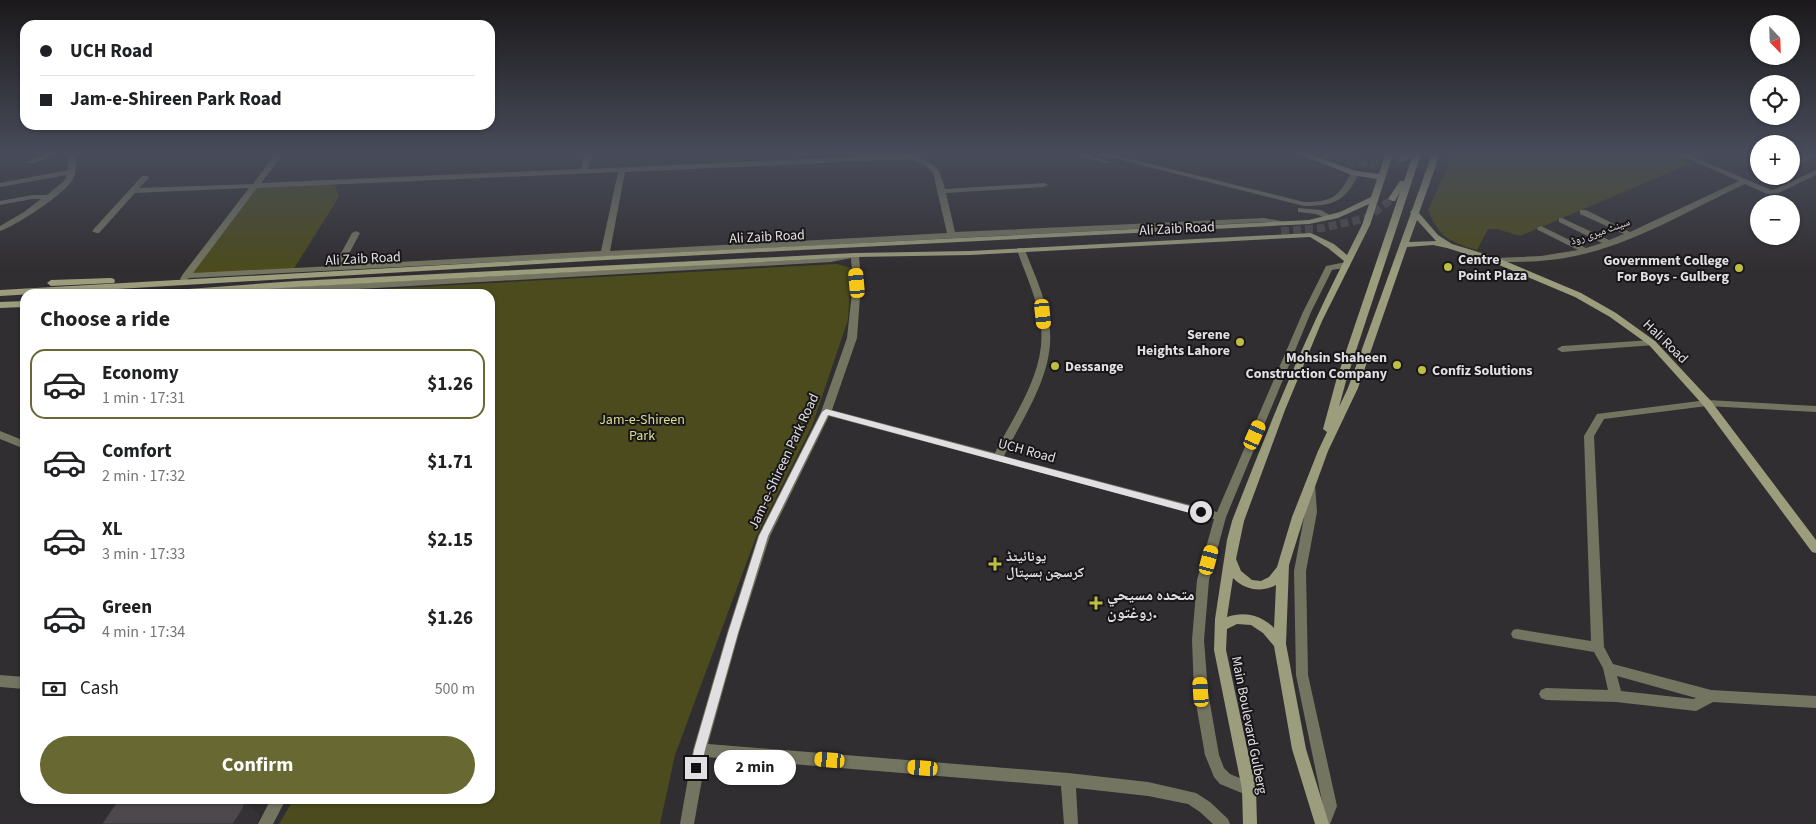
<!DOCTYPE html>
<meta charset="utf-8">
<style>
:root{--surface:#fff;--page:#f6f6f6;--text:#202124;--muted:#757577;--line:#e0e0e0;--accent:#676832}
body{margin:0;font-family:"Source Sans 3","Noto Naskh Arabic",sans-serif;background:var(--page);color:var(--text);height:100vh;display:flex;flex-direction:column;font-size:19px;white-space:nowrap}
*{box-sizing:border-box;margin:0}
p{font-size:16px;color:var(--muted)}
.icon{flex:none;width:28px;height:28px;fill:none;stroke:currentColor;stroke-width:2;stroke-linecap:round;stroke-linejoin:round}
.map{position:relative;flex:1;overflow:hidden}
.panel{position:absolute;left:20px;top:289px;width:475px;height:515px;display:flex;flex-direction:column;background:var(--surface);border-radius:15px;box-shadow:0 1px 4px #0004}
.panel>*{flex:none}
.top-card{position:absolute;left:20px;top:20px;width:475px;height:110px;border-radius:15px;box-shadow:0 1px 4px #0004;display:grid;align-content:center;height:110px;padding:0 20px;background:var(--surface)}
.needle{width:32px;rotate:157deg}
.tools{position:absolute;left:1750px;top:15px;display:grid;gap:10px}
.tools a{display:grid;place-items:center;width:50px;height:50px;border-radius:50%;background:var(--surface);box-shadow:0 1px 4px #0004;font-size:25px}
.end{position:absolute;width:22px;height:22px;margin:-11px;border:6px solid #e1dfe1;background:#111;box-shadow:0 0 0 2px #111}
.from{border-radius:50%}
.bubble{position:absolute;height:35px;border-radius:18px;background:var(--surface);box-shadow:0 1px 4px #0004;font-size:16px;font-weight:700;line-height:35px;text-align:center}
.car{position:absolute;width:15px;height:30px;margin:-15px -8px;border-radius:6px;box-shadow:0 0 4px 1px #0007;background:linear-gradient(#f5c518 24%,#345 0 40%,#f5c518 0 76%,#345 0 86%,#f5c518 0)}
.top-card b{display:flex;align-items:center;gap:18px;height:48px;font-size:19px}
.top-card b+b{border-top:1px solid var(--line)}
.top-card i{width:12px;height:12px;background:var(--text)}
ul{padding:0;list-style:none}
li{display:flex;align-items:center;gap:15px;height:70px;margin:0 10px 8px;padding:0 10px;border:2px solid transparent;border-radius:15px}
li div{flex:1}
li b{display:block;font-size:19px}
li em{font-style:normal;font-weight:700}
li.current{border-color:var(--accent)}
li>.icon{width:45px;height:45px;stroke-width:1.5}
h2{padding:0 20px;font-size:22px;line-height:60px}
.pay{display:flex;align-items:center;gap:12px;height:55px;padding:0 20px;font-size:19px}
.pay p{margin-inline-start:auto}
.cta{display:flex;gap:10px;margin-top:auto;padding:10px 20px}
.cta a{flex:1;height:58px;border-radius:30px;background:var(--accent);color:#fff;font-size:20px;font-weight:700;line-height:58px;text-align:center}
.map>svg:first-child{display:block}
</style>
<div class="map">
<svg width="1816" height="824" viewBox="0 0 1816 824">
<rect width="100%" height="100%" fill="#312e31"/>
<!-- green -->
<g fill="#4b4b1d">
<path d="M1453,154H1671L1692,163L1520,236L1497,229H1488L1477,250C1449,241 1440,239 1428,210Z"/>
<path d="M334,182L339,197L293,270L186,276L254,186Z"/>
<path d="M837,264L851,268L848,320L812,426L756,537L675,755L660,824H279L294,799H490V294H290Z"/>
</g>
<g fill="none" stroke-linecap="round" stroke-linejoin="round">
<!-- secondary-tunnel -->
<g stroke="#4b494b" stroke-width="8" stroke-dasharray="8 4" stroke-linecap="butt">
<path d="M1324,154C1350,162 1376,168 1403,159"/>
<path d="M1281,231L1322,228L1367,218L1392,199"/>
</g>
<!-- street -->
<g fill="#747561" fill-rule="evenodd">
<path d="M46,154H57L32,164L25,162Z"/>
<path d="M68,154H76C75,161 77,171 74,177C70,191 14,227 0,231V226L24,212L41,199H32L0,205V201L32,195H47L64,181L67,175L0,187V183L68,170Z"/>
<path d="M275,154H283L261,183L581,169L584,154H592L588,169L911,154L920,155V158C938,166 940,170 945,189L1044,183L1048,185L1044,187L946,193L955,232L1264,218L1281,221L1282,223L1278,225L1264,222L189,278L184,282L180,279L183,274L249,188L135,193L99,233H96L92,231L142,176H148L149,178L139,188L253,184ZM912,159L927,167L933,173L947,233L610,251L625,172ZM618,172L601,251L343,265L360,233L356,231L352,233L334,266L193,273L257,188Z"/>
<path d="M1074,154H1086L1111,162L1107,164Z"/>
<path d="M1097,154H1110L1304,202C1334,202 1339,196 1352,171H1358L1359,173C1346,201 1334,206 1304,206Z"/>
<path d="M1677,154H1687L1771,190L1776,189L1816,170V175L1778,193L1767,194L1745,184C1691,209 1634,244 1575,256C1549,262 1522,262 1495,262L1491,260L1495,258L1541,256L1578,250L1538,230L1537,228L1541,226L1586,248L1602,243L1559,222V218H1562L1609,240L1624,234L1580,214V210H1586L1630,232L1739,181Z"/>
<path d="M1806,154H1815L1803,163H1797V159Z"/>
<path d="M1298,208L1321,210L1335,218L1331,220L1316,214L1298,212Z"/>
<path d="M1018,248H1021L1025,250C1034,274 1046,298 1049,323C1057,370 1024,415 1004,456L1217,512L1303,312L1326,266L1346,262L1350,265L1349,267L1332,270L1311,312L1226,517L1209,580L1204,640L1208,692L1219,755L1224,768L1230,774L1254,784L1256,789L1254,794L1249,796L1220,784L1214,777L1205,755L1194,692L1192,640L1197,580L1214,519L829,416L770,536L739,633L708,744L1068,773L1148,782L1196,793L1210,802L1228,819L1230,824H1213L1200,812L1188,804L1148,796L1076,788L1078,824H1064L1061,786L706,757L694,824H680L693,750L727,633L758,536L821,412L847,338L853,283L851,258L831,262L289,293L233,294L229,291L233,288L289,287L831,258L855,253L859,255L861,283L857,338L832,410L995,453C1015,413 1049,368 1040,320C1036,296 1025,273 1017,250Z"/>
<path d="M1652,340L1655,341L1657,343L1655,345L1562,352L1557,349L1562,346Z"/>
<path d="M1707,400L1816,406V412L1707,406L1604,419L1594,436L1604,647L1613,664L1711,690L1816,696V708L1713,702L1696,711L1616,702L1546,700L1541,698L1539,694L1541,690L1546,688L1608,690L1603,668L1594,652L1517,639L1513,638L1511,634L1513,630L1517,629L1591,641L1584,436L1597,414ZM1617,676L1696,698L1694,699L1621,691Z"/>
<path d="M0,431L25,441V449L0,439Z"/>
<path d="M1310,481L1314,482L1315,485L1317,512L1306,571L1308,675L1337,806L1330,824H1316L1323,806L1296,675L1294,571L1305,512V485L1306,482Z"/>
<path d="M0,675L25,677V689L0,687Z"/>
<path d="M271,799H286L273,824H258Z"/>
</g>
<!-- secondary -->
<g fill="#9b9d7d" fill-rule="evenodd">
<path d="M1298,154H1309L1356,171L1379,174L1385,154H1393L1370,225L1322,321L1285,410L1244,521L1236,559L1241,571L1252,580L1261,581L1269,577L1277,567L1292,517L1318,451L1327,432L1323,429L1336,381L1400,192L1395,201H1392L1388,199L1400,181H1404L1413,154H1421L1346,381L1339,407L1348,388L1411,213L1410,212L1412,210L1432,154H1440L1419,213L1438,235L1452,244L1498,258L1581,293L1616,313L1655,341L1711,401L1816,540V553L1812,552L1703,405L1649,345L1610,317L1575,297L1492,262L1447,248L1433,245L1407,247L1358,388L1328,451L1304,517L1289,565L1286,644L1306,749L1329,824H1315L1292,749L1274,646L1263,633L1251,625L1237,624L1227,629L1226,650L1256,789L1257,824H1243L1242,789L1214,650L1215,619L1227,540L1232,521C1266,433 1301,346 1344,261L1328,248L1310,237L970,255L855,257L296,287L194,294L109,293L113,290L161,291L296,281L855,253L970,251L1311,233L1334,244L1347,255L1362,225L1369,204L1338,218L1309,224L605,260L0,296V290L605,256L1309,220L1340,212L1371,197L1377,179L1352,175ZM1417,220L1436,241L1409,242ZM1233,578C1245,590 1261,593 1276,585L1274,628C1261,615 1245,611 1227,617Z"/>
<path d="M1405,154H1413L1406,161H1400L1399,159Z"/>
<path d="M111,278L114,279L115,281L114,283L51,286L47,283L51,280Z"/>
<path d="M25,301V307L0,308V302Z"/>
</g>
</g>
<!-- shaded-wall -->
<path fill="#353235" d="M246,800L260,816L257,824H233Z"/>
<!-- building -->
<path fill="#4c484c" stroke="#353235" d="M119,799H224L246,800L242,810L233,824H102Z"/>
<!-- sky -->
<linearGradient id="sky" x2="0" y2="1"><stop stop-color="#1b191b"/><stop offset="0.57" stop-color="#484c5a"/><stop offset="1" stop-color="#484c5a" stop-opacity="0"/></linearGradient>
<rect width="1816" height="269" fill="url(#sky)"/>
<!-- route -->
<path fill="#e1dfe1" d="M826,409L1201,509L1206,512L1201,516L828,415L768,536L738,633L705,750L700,772L696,774L692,772L691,768L694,750L728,633L759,536L822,412Z"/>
<!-- markers -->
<g fill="#bebf42" stroke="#181618" stroke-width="2">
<circle cx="1448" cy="267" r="5"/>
<circle cx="1739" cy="268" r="5"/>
<circle cx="1240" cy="342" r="5"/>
<circle cx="1397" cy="365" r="5"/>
<circle cx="1055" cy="366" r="5"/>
<circle cx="1422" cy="370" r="5"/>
<path d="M992.5 556.5h5v5h5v5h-5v5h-5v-5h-5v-5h5z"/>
<path d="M1093.5 595.5h5v5h5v5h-5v5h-5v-5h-5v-5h5z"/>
</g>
<g text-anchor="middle" stroke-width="4" stroke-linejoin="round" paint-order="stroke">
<!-- far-street labels -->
<g font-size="11" fill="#e1dfe1" stroke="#181618">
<text transform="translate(1600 231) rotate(-19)" y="4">سینٹ میری روڈ</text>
</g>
<!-- street labels -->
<g font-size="14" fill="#e1dfe1" stroke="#181618">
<text transform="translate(1177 228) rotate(-3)" y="5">Ali Zaib Road</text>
<text transform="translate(767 236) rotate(-3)" y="5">Ali Zaib Road</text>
<text transform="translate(363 258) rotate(-3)" y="5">Ali Zaib Road</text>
<text transform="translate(1666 341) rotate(44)" y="5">Hali Road</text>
<text transform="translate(1027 450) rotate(15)" y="5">UCH Road</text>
<text transform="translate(783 461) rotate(-65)" y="5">Jam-e-Shireen Park Road</text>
<text transform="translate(1250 725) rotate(79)" y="5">Main Boulevard Gulberg</text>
</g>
<!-- poi labels -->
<g font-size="14" font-weight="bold" fill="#e1dfe1" stroke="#181618" text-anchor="start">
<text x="1458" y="264">Centre<tspan x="1458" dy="16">Point Plaza</tspan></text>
<text x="1729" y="265" text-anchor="end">Government College<tspan x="1729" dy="16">For Boys - Gulberg</tspan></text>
<text x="1230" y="339" text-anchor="end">Serene<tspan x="1230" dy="16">Heights Lahore</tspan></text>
<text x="1387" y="362" text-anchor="end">Mohsin Shaheen<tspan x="1387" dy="16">Construction Company</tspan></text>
<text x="1065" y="371">Dessange</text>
<text x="1432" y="375">Confiz Solutions</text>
<text x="1006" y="561">یونائیٹڈ<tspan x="1006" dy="16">کرسچن ہسپتال</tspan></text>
</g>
<!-- park labels -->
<g font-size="14" fill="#dbde92" stroke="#181618">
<text x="642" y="424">Jam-e-Shireen<tspan x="642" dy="16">Park</tspan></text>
</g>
<!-- near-poi labels -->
<g font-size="16" font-weight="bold" fill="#e1dfe1" stroke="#181618" text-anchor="start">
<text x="1107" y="600">متحده مسیحي<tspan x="1107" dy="18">روغتون.</tspan></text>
</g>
</g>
</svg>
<div class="tools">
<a><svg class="needle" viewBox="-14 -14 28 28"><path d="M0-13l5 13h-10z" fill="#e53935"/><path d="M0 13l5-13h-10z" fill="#757577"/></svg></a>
<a><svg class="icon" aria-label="locate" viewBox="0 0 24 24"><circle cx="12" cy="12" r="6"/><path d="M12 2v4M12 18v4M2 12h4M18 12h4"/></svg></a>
<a>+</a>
<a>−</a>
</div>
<i class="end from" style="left:1201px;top:512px"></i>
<i class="end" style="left:696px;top:768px"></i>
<div class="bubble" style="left:714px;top:750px;width:82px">2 min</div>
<i class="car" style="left:857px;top:283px;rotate:355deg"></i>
<i class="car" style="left:1043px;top:314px;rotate:174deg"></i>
<i class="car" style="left:1255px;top:435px;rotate:24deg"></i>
<i class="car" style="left:1209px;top:560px;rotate:15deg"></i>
<i class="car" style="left:1201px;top:692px;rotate:356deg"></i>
<i class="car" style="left:830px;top:760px;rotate:275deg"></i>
<i class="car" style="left:923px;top:768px;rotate:275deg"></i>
<div class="top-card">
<b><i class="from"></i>UCH Road</b>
<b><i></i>Jam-e-Shireen Park Road</b>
</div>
<section class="panel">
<h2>Choose a ride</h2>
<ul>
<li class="current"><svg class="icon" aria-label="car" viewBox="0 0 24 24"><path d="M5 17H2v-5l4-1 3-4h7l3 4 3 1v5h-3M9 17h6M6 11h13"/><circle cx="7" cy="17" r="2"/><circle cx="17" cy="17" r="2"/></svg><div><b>Economy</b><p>1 min · 17:31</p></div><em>$1.26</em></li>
<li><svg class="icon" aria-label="car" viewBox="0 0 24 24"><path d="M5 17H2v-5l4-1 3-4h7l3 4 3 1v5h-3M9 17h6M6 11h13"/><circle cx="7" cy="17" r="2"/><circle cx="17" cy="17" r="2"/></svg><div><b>Comfort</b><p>2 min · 17:32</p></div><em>$1.71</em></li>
<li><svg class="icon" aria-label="car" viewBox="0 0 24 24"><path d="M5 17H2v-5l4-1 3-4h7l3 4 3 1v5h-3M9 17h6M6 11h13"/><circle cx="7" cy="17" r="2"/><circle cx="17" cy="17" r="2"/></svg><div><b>XL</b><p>3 min · 17:33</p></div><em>$2.15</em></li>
<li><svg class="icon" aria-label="car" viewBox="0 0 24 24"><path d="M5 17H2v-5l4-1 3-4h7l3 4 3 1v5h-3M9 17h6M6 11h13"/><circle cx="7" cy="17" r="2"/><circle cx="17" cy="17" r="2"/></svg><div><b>Green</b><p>4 min · 17:34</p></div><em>$1.26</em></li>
</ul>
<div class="pay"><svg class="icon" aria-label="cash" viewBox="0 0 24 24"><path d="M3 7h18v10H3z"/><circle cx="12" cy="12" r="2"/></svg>Cash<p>500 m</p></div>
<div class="cta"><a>Confirm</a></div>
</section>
</div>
